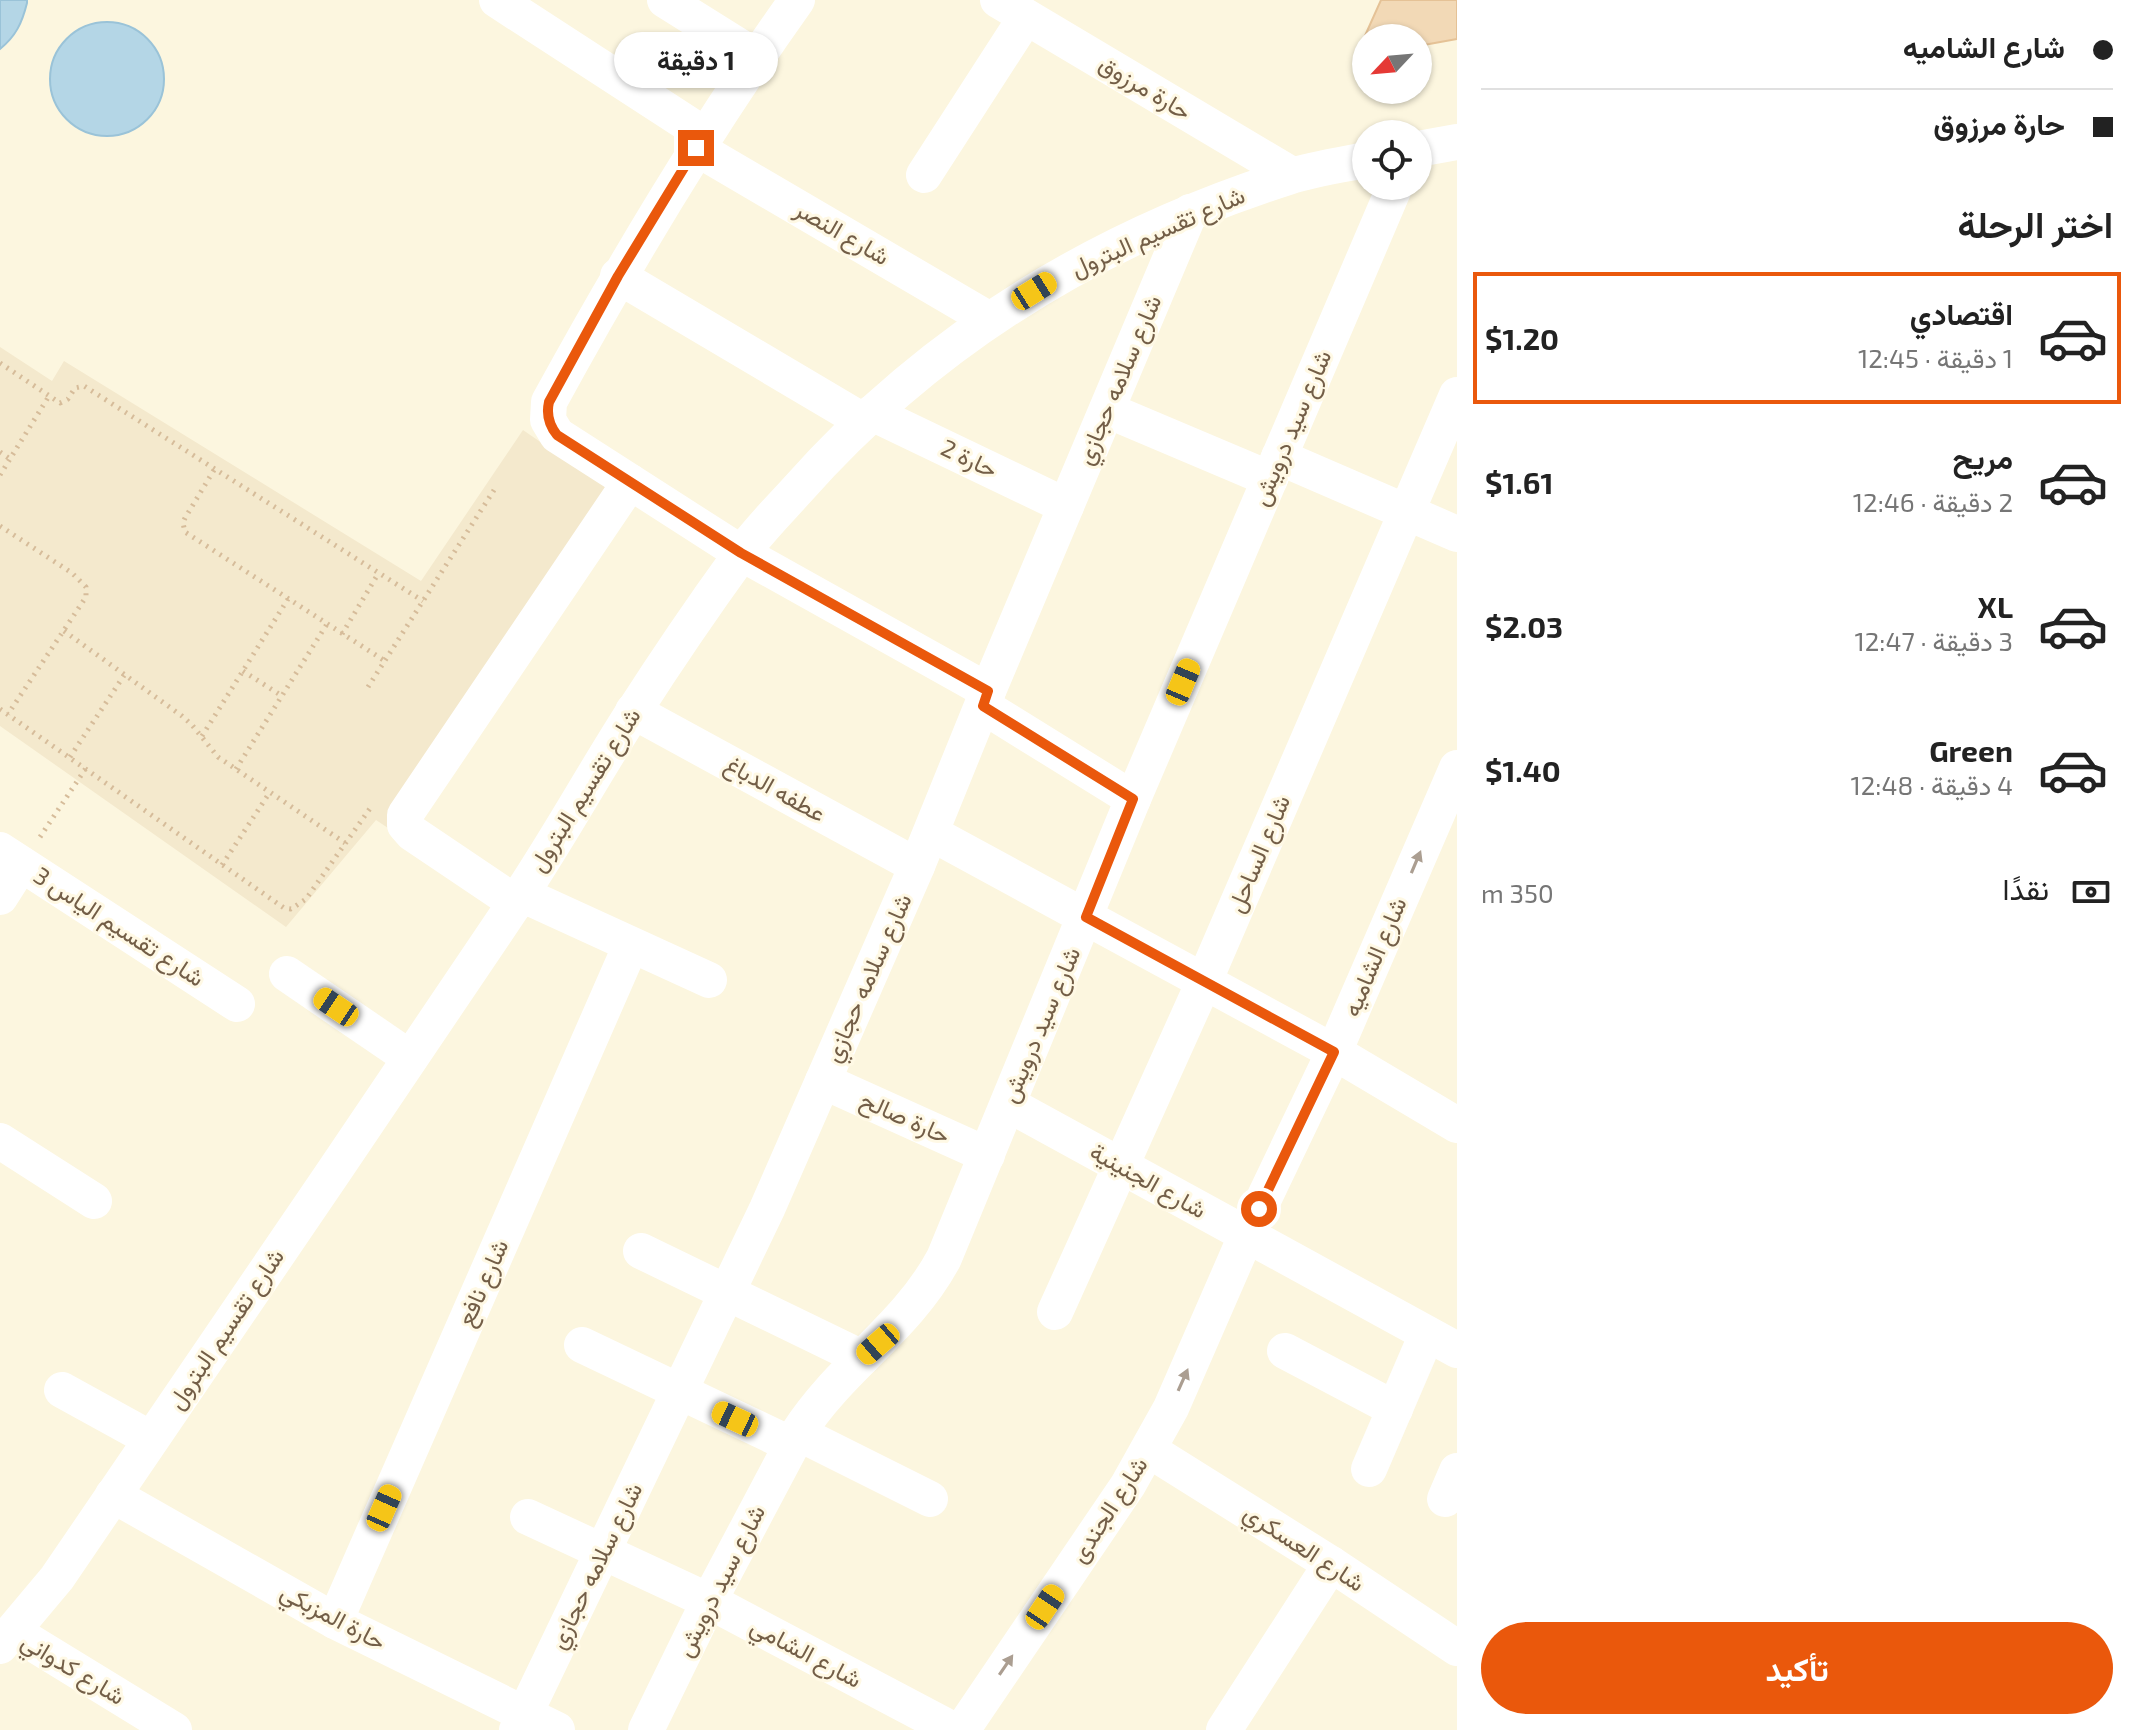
<!DOCTYPE html>
<html lang="ar">
<meta charset="utf-8">
<style>
:root{--surface:#fff;--page:#f2f2f2;--text:#222;--muted:#767676;--line:#e0e0e0;--accent:#ea580c}
body{margin:0;font-family:"Exo 2",Vazirmatn,sans-serif;background:var(--page);color:var(--text);direction:rtl;height:100vh;display:flex;flex-direction:column;font-size:30px;white-space:nowrap}
*{box-sizing:border-box;margin:0}
p{font-size:26px;color:var(--muted)}
.icon{flex:none;width:44px;height:44px;fill:none;stroke:currentColor;stroke-width:2;stroke-linecap:round;stroke-linejoin:round}
.map{position:relative;flex:1;overflow:hidden;direction:ltr}
.details{display:flex;flex-direction:column;background:var(--surface);width:680px}
.details>*{flex:none}
.top-card{display:grid;align-content:center;height:176px;padding:0 24px;background:var(--surface)}
.needle{width:52px;rotate:244deg}
.buttons{position:absolute;left:1352px;top:24px;display:grid;gap:16px}
.buttons a{display:grid;place-items:center;width:80px;height:80px;border-radius:50%;background:var(--surface);box-shadow:0 2px 6px #0004;font-size:40px}
.end{position:absolute;width:36px;height:36px;margin:-18px;border:10px solid #ea580c;background:#fff;box-shadow:0 0 0 4px #fff}
.from{border-radius:50%}
.bubble{position:absolute;height:56px;border-radius:28px;background:var(--surface);box-shadow:0 2px 6px #0004;font-size:26px;font-weight:700;line-height:56px;text-align:center;direction:rtl}
.car{position:absolute;width:24px;height:48px;margin:-24px -12px;border-radius:10px;box-shadow:0 0 6px 2px #0007;background:linear-gradient(#f5c518 24%,#345 0 40%,#f5c518 0 76%,#345 0 86%,#f5c518 0)}
.top-card b{display:flex;align-items:center;gap:28px;height:76px;font-size:30px}
.top-card b+b{border-top:2px solid var(--line)}
.top-card i{width:20px;height:20px;background:var(--text)}
ul{padding:0;list-style:none}
li{display:flex;align-items:center;gap:24px;height:132px;margin:0 16px 12px;padding:0 8px;border:4px solid transparent;border-radius:0px}
li div{flex:1}
li b{display:block;font-size:30px}
li em{font-style:normal;font-weight:700}
li.selected{border-color:var(--accent)}
li>.icon{width:72px;height:72px;stroke-width:1.5}
h2{padding:0 24px;font-size:36px;line-height:96px}
.pay{display:flex;align-items:center;gap:20px;height:88px;padding:0 24px;font-size:30px}
.pay p{margin-inline-start:auto}
.primary-button{display:flex;gap:16px;margin-top:auto;padding:16px 24px}
.primary-button a{flex:1;height:92px;border-radius:48px;background:var(--accent);color:#fff;font-size:32px;font-weight:700;line-height:92px;text-align:center}
main{display:flex;flex:1;min-height:0}
.map>svg:first-child{display:block}
</style>
<main>
<section class="details">
<div class="top-card">
<b><i class="from"></i>شارع الشاميه</b>
<b><i></i>حارة مرزوق</b>
</div>
<h2>اختر الرحلة</h2>
<ul>
<li class="selected"><svg class="icon" aria-label="car" viewBox="0 0 24 24"><path d="M5 17H2v-5l4-1 3-4h7l3 4 3 1v5h-3M9 17h6M6 11h13"/><circle cx="7" cy="17" r="2"/><circle cx="17" cy="17" r="2"/></svg><div><b>اقتصادي</b><p>1 دقيقة · 12:45</p></div><em>$1.20</em></li>
<li><svg class="icon" aria-label="car" viewBox="0 0 24 24"><path d="M5 17H2v-5l4-1 3-4h7l3 4 3 1v5h-3M9 17h6M6 11h13"/><circle cx="7" cy="17" r="2"/><circle cx="17" cy="17" r="2"/></svg><div><b>مريح</b><p>2 دقيقة · 12:46</p></div><em>$1.61</em></li>
<li><svg class="icon" aria-label="car" viewBox="0 0 24 24"><path d="M5 17H2v-5l4-1 3-4h7l3 4 3 1v5h-3M9 17h6M6 11h13"/><circle cx="7" cy="17" r="2"/><circle cx="17" cy="17" r="2"/></svg><div><b>XL</b><p>3 دقيقة · 12:47</p></div><em>$2.03</em></li>
<li><svg class="icon" aria-label="car" viewBox="0 0 24 24"><path d="M5 17H2v-5l4-1 3-4h7l3 4 3 1v5h-3M9 17h6M6 11h13"/><circle cx="7" cy="17" r="2"/><circle cx="17" cy="17" r="2"/></svg><div><b>Green</b><p>4 دقيقة · 12:48</p></div><em>$1.40</em></li>
</ul>
<div class="pay"><svg class="icon" aria-label="cash" viewBox="0 0 24 24"><path d="M3 7h18v10H3z"/><circle cx="12" cy="12" r="2"/></svg>نقدًا<p>350 m</p></div>
<div class="primary-button"><a>تأكيد</a></div>
</section>
<div class="map">
<svg width="1457" height="1730" viewBox="0 0 1457 1730">
<rect width="100%" height="100%" fill="#fcf6df"/>
<!-- residential -->
<path fill="#f4e9cd" d="M0,347L52,381L64,361L421,581L523,430L610,490L388,828L376,820L286,927L0,726Z"/>
<!-- water -->
<g fill="#b4d6e6" stroke="#9ac3d8" stroke-width="2">
<path d="M0,0H27V3C22,23 16,36 0,49Z"/>
<circle cx="107" cy="79" r="57"/>
</g>
<!-- building -->
<path fill="#f2d9b6" stroke="#e5c296" stroke-width="2" d="M1381,0H1457V39L1418,46V38H1366V56L1355,58Z"/>
<g fill="none" stroke-linecap="round" stroke-linejoin="round">
<!-- path -->
<g stroke="#d6bc9a" stroke-width="5" stroke-dasharray="2 6" stroke-linecap="butt">
<path d="M0,363L60,403L68,399L75,388L84,386L423,601"/>
<path d="M0,452L10,459"/>
<path d="M214,470L185,518L183,523L185,532L385,661"/>
<path d="M0,475L49,396"/>
<path d="M0,526L72,573L86,587V597L8,714"/>
<path d="M64,631L182,716L192,725L218,757L345,843"/>
<path d="M342,634L378,574"/>
<path d="M243,671L282,696"/>
<path d="M368,687L494,490"/>
<path d="M0,709L284,908L291,909L306,899L371,807"/>
<path d="M202,736L288,599"/>
<path d="M70,757L125,674"/>
<path d="M236,769L327,624"/>
<path d="M40,837L86,768"/>
<path d="M222,865L270,792"/>
</g>
<!-- minor -->
<g stroke="#fff" stroke-width="36">
<path d="M497,0L705,135"/>
<path d="M665,0L756,57"/>
<path d="M797,0C705,129 625,263 549,402L548,420L557,435L741,553L988,691"/>
<path d="M998,0L1292,175"/>
<path d="M696,148L988,319"/>
<path d="M1418,149L1457,142"/>
<path d="M924,175L1026,17"/>
<path d="M618,276L863,421"/>
<path d="M1107,410L1270,479"/>
<path d="M872,413L1066,506"/>
<path d="M1279,457L1457,534"/>
<path d="M983,706L1133,799"/>
<path d="M633,711L917,866"/>
<path d="M931,833L1334,1052L1457,1125"/>
<path d="M0,850L237,1004"/>
<path d="M521,894L709,980"/>
<path d="M0,897L21,864"/>
<path d="M516,903L412,833L405,825V815L630,482"/>
<path d="M287,974L410,1058"/>
<path d="M823,1081L987,1155"/>
<path d="M1008,1104L1457,1350"/>
<path d="M0,1141L94,1201"/>
<path d="M641,1251L862,1358"/>
<path d="M1055,1312L1203,984L1457,395"/>
<path d="M582,1345L792,1445"/>
<path d="M1285,1351L1395,1409"/>
<path d="M62,1390L151,1439"/>
<path d="M798,1433L930,1499"/>
<path d="M1149,1450L1331,1564L1457,1648"/>
<path d="M1369,1469L1427,1334"/>
<path d="M113,1495L335,1621L557,1730"/>
<path d="M1445,1499L1457,1471"/>
<path d="M528,1517L709,1601L953,1730"/>
<path d="M335,1621L631,945"/>
<path d="M14,1632L174,1730"/>
<path d="M0,1646L57,1578C209,1355 361,1133 511,909C554,846 591,778 632,714C666,661 702,608 739,557C756,533 778,511 798,489C931,339 1097,238 1288,177C1313,169 1340,165 1366,160"/>
<path d="M517,1730L767,1209L917,866L988,691L1190,212"/>
<path d="M646,1730L709,1601L798,1433C841,1366 906,1329 944,1258L1133,799L1395,186"/>
<path d="M962,1730L1128,1485L1171,1408L1246,1236L1334,1052L1457,768"/>
<path d="M1224,1730L1331,1564"/>
</g>
</g>
<!-- one-way arrows -->
<defs><path id="oneway-solid" d="M-6-.8H1V-3.2L6.5 0L1 3.2V.8H-6Z" transform="scale(2)"/></defs>
<g fill="#ab9e91">
<use href="#oneway-solid" transform="translate(1416 862) rotate(-67)"/>
<use href="#oneway-solid" transform="translate(1183 1380) rotate(-66)"/>
<use href="#oneway-solid" transform="translate(1006 1665) rotate(-56)"/>
</g>
<g fill="none" stroke-linecap="round" stroke-linejoin="round">
<!-- route -->
<path stroke="#ea580c" stroke-width="10" d="M696,148L618,276L549,402C546,415 549,425 557,435L741,553L988,691L983,706L1133,799L1086,917L1334,1052L1259,1209"/>
</g>
<g text-anchor="middle" stroke-width="6" stroke-linejoin="round" paint-order="stroke">
<!-- street labels -->
<g font-size="24" fill="#735e47" stroke="#fff9e5">
<text transform="translate(1145 88) rotate(31)" y="8">حارة مرزوق</text>
<text transform="translate(1158 232) rotate(-24)" y="8">شارع تقسيم البترول</text>
<text transform="translate(842 233) rotate(30)" y="8">شارع النصر</text>
<text transform="translate(1119 380) rotate(-67)" y="8">شارع سلامه حجازي</text>
<text transform="translate(1292 428) rotate(-67)" y="8">شارع سيد درويش</text>
<text transform="translate(969 459) rotate(25)" y="8">حارة 2</text>
<text transform="translate(775 789) rotate(29)" y="8">عطفه الدباغ</text>
<text transform="translate(585 790) rotate(-58)" y="8">شارع تقسيم البترول</text>
<text transform="translate(1259 854) rotate(-67)" y="8">شارع الساحل</text>
<text transform="translate(119 927) rotate(33)" y="8">شارع تقسيم الياس 3</text>
<text transform="translate(1375 957) rotate(-67)" y="8">شارع الشاميه</text>
<text transform="translate(868 978) rotate(-66)" y="8">شارع سلامه حجازي</text>
<text transform="translate(1041 1025) rotate(-67)" y="8">شارع سيد درويش</text>
<text transform="translate(905 1118) rotate(24)" y="8">حارة صالح</text>
<text transform="translate(1148 1181) rotate(29)" y="8">شارع الجنينية</text>
<text transform="translate(483 1283) rotate(-66)" y="8">شارع نافع</text>
<text transform="translate(226 1329) rotate(-56)" y="8">شارع تقسيم البترول</text>
<text transform="translate(1109 1510) rotate(-57)" y="8">شارع الجندى</text>
<text transform="translate(1304 1548) rotate(33)" y="8">شارع العسكري</text>
<text transform="translate(596 1566) rotate(-64)" y="8">شارع سلامه حجازي</text>
<text transform="translate(721 1581) rotate(-63)" y="8">شارع سيد درويش</text>
<text transform="translate(333 1617) rotate(28)" y="8">حارة المزبكي</text>
<text transform="translate(806 1653) rotate(28)" y="8">شارع الشامي</text>
<text transform="translate(73 1669) rotate(31)" y="8">شارع كدواني</text>
</g>
</g>
</svg>
<div class="buttons">
<a><svg class="needle" viewBox="-14 -14 28 28"><path d="M0-13l5 13h-10z" fill="#e53935"/><path d="M0 13l5-13h-10z" fill="#767676"/></svg></a>
<a><svg class="icon" aria-label="locate" viewBox="0 0 24 24"><circle cx="12" cy="12" r="6"/><path d="M12 2v4M12 18v4M2 12h4M18 12h4"/></svg></a>
</div>
<i class="end from" style="left:1259px;top:1209px"></i>
<i class="end" style="left:696px;top:148px"></i>
<div class="bubble" style="left:614px;top:32px;width:164px">1 دقيقة</div>
<i class="car" style="left:1034px;top:291px;rotate:58deg"></i>
<i class="car" style="left:1183px;top:682px;rotate:23deg"></i>
<i class="car" style="left:336px;top:1007px;rotate:304deg"></i>
<i class="car" style="left:878px;top:1344px;rotate:229deg"></i>
<i class="car" style="left:735px;top:1419px;rotate:295deg"></i>
<i class="car" style="left:384px;top:1508px;rotate:24deg"></i>
<i class="car" style="left:1045px;top:1607px;rotate:34deg"></i>
</div>
</main>
